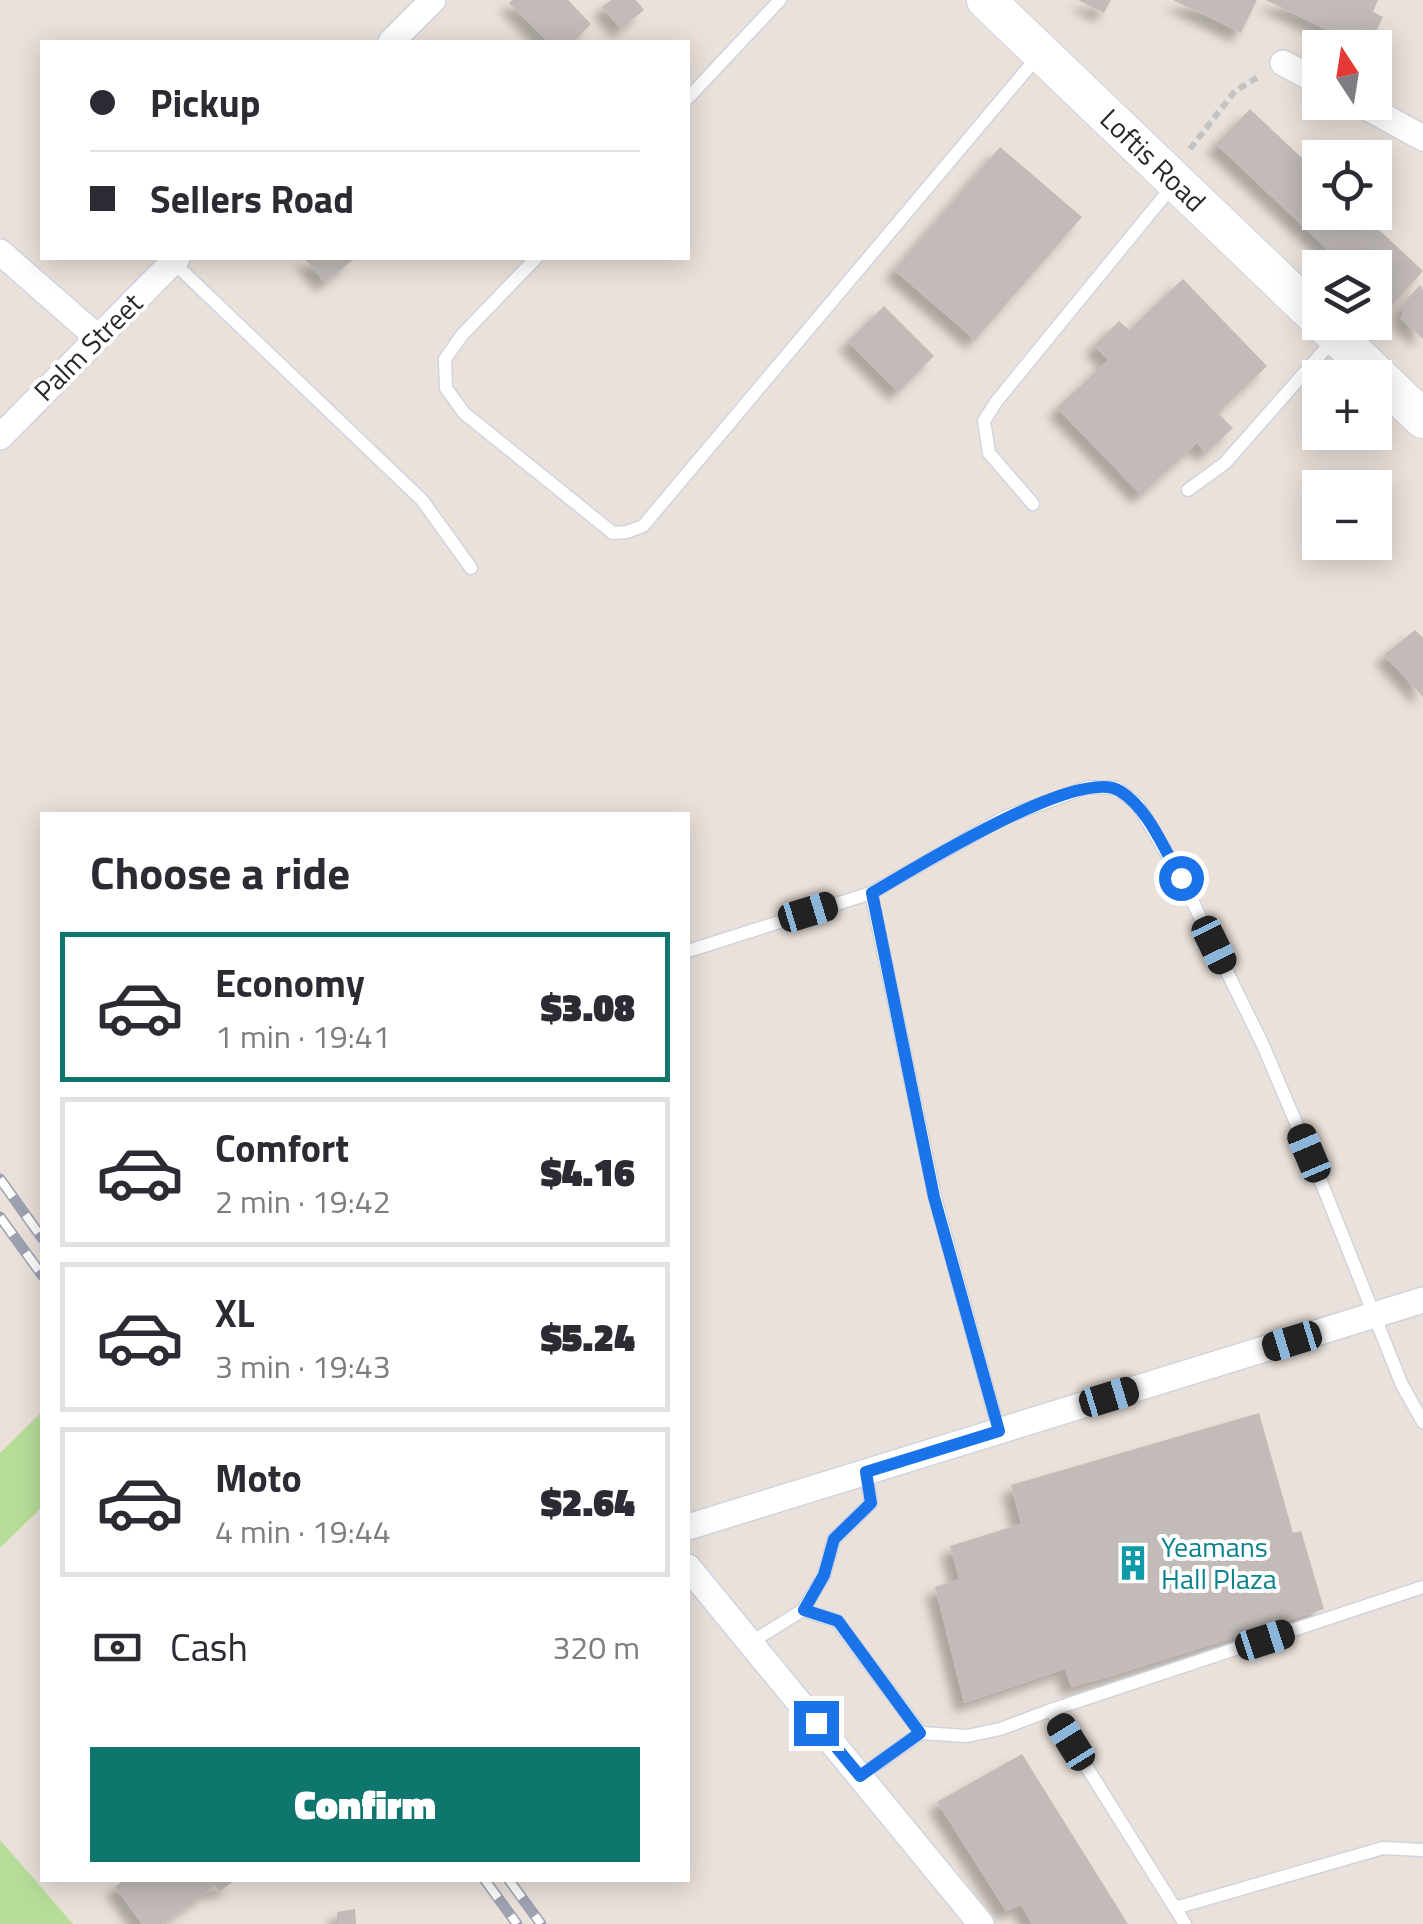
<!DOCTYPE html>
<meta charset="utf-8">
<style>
:root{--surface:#fff;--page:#f2f2f3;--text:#2b2b33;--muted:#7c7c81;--line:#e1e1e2;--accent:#0f766e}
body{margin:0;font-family:"Titillium Web",sans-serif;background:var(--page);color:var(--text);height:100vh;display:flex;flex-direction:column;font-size:38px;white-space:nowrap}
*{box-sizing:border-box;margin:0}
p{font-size:32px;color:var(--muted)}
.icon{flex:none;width:55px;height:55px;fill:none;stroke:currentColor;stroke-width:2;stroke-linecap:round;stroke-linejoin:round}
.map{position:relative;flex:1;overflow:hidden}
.details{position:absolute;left:40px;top:812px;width:650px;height:1070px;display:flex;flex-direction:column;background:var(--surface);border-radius:0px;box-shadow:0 5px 25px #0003}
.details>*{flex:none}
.banner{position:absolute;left:40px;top:40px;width:650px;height:220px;border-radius:0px;box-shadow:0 5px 25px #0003;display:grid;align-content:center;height:220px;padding:0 50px;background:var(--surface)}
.needle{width:65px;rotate:348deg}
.tools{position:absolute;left:1302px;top:30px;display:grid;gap:20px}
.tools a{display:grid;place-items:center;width:90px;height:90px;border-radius:0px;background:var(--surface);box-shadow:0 5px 25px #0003;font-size:50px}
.end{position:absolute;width:45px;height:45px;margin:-22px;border:12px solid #1a73e8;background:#fff;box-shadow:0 0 0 5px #fff}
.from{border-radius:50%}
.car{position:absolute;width:30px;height:60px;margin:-30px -15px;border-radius:12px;box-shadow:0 0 8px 2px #0007;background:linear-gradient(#222 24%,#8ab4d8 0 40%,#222 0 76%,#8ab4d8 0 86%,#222 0)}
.banner b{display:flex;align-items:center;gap:35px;height:95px;font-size:38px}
.banner b+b{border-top:2px solid var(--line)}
.banner i{width:25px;height:25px;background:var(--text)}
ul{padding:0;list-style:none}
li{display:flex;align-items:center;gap:30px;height:150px;margin:0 20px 15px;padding:0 30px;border:5px solid var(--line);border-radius:0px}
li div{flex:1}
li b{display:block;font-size:38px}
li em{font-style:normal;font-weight:800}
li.on{border-color:var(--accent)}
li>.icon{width:90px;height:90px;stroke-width:1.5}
h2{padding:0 50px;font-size:45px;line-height:120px}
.pay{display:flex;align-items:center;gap:25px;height:110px;padding:0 50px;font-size:38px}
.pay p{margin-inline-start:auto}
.primary-button{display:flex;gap:20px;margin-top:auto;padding:20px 50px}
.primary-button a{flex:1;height:115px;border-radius:0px;background:var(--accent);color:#fff;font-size:40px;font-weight:800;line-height:115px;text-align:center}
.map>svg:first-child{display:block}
</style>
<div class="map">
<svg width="1423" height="1924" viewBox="0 0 1423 1924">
<defs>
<filter id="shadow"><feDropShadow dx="-9" dy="9" stdDeviation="5" flood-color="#0004"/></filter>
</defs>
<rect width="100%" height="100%" fill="#eae1da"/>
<!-- green -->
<g fill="#b7de99">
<path d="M42,1412V1507L0,1548V1453Z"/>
<path d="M0,1840L73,1924H0Z"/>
</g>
<!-- building -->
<g fill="#c2bbb7" filter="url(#shadow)">
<path d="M512,0H568L591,24L573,42H548L509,3Z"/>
<path d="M611,0H636L644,10L621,29L602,7Z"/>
<path d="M1078,0H1111L1104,13Z"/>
<path d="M1173,0H1257L1241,33Z"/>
<path d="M1266,0H1378L1373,12L1383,17L1368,48H1363Z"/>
<path d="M1250,109L1320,175V212H1360L1423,271L1390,308L1375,294V268H1347L1216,144Z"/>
<path d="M1000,147L1082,217L975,340L894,270Z"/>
<path d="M304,258H355L325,283Z"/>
<path d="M1183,279L1267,366L1218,413L1233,428L1206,453L1197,443L1141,495L1057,408L1108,360L1094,346L1119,321L1129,330Z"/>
<path d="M1420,285L1423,290V339L1400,318L1404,313L1398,309Z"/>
<path d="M884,306L934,356L898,392L848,342Z"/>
<path d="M1415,630L1423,638V697L1384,655Z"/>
<path d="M1259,1413L1293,1533L1301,1531L1324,1609L1111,1676L1071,1687L1065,1669L964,1703L935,1587L959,1579L950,1546L1021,1524L1011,1485Z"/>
<path d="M1022,1754L1128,1924H1032L1021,1905L1006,1911L937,1802Z"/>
<path d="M124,1880H235L219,1892L215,1886L162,1924H142L115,1887Z"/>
<path d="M355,1909L356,1924H337V1912Z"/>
</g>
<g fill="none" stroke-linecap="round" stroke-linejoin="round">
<defs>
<g id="lane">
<path d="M688,98L780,0"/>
<path d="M536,258L462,335L445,359L446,388L464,413L613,533L627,532L643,526L1039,55"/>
<path d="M173,262L422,500L471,568"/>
<path d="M1188,490L1225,463L1335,338"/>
<path d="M1033,504L989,453L984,421L996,402L1174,184"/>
<path d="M871,893L935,1197L999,1431"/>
<path d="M688,951L871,893L1005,817L1088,787L1117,788L1138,805L1181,878L1263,1045L1324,1189L1402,1385L1423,1422"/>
<path d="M803,1610L837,1621L921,1733"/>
<path d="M750,1643L803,1610L824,1575L834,1539L871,1503L866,1472"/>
<path d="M860,1776L921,1733L967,1736L1000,1729L1051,1710"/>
<path d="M1175,1908L1383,1848L1423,1850"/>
<path d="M1185,1924L1051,1710L1423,1587"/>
</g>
<g id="street">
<path d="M391,42L433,0"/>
<path d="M1283,63L1320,83"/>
<path d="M1357,102L1423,138"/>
<path d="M0,252L97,337"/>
<path d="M0,437L177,258"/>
<path d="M688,1527L1423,1300"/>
<path d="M688,1567L981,1924"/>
</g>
<g id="secondary">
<path d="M986,0L1320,320"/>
<path d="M1322,322L1423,419"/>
</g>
</defs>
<!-- lane casing -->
<use href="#lane" stroke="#cfd4e0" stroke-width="15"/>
<!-- street casing -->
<use href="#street" stroke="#cfd4e0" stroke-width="28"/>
<!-- secondary casing -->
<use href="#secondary" stroke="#cfd4e0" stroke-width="40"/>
<!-- path -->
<path stroke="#c3c3c3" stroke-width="6" stroke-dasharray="8 5" stroke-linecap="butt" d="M1190,149L1235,91L1260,76"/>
<!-- lane -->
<use href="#lane" stroke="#fff" stroke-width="12"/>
<!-- street -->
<use href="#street" stroke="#fff" stroke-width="25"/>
<!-- secondary -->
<use href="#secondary" stroke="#fff" stroke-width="38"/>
<defs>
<g id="rail">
<path d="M0,1179L42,1238"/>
<path d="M0,1217L42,1275"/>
<path d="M485,1880L517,1924"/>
<path d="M509,1880L541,1924"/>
</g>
</defs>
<!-- rail casing -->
<use href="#rail" stroke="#9da2b1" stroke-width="11"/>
<!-- rail -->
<use href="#rail" stroke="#fff" stroke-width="8" stroke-dasharray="22" stroke-linecap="butt"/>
</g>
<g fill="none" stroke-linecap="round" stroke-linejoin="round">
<!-- route -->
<path stroke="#1a73e8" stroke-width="12" d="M816,1723L860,1776L920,1733L838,1621L804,1610L824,1575L834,1539L871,1503L866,1472L999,1431L934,1197L872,893C914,869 1079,765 1120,791C1149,809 1164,850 1181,878"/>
</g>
<!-- icons -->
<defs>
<symbol id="building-bare" viewBox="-9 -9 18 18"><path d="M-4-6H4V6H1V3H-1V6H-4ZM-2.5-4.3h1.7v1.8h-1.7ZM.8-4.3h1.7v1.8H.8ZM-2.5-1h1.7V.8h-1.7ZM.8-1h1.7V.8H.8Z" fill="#0f9aa8" stroke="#fff" stroke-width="2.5" paint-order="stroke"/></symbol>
</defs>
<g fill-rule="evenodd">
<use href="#building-bare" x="1108" y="1538" width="50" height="50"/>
</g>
<g text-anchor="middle" stroke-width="8" stroke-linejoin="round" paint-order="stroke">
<!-- street labels -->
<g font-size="28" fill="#282828" stroke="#fff">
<text transform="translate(1153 160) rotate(44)" y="10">Loftis Road</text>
<text transform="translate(88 347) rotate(-45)" y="10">Palm Street</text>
</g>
<!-- culture labels -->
<g font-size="28" fill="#0d838f" stroke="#fff" text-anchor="start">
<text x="1161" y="1557">Yeamans<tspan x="1161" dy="32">Hall Plaza</tspan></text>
</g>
</g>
</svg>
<div class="tools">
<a><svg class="needle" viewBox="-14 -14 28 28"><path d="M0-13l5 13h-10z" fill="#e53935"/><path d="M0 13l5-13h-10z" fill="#7c7c81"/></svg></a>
<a><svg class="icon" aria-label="locate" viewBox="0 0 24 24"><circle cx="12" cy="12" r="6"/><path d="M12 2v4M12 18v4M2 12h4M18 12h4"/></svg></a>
<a><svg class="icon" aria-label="layers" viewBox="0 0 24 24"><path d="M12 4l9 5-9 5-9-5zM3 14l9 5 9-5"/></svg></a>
<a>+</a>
<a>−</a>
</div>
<i class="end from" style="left:1181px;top:878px"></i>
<i class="end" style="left:816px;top:1723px"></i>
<i class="car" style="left:808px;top:912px;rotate:73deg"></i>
<i class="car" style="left:1214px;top:945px;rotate:154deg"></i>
<i class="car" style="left:1309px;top:1153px;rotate:337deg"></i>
<i class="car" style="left:1292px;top:1341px;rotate:253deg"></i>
<i class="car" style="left:1109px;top:1397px;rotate:73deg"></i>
<i class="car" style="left:1265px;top:1640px;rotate:72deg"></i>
<i class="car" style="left:1071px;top:1742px;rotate:328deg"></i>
<div class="banner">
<b><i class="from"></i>Pickup</b>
<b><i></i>Sellers Road</b>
</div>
<section class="details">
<h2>Choose a ride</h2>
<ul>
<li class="on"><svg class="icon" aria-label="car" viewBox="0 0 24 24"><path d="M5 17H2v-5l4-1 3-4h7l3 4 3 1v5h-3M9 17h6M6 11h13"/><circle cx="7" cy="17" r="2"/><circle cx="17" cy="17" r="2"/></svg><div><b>Economy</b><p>1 min · 19:41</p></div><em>$3.08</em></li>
<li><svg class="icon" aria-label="car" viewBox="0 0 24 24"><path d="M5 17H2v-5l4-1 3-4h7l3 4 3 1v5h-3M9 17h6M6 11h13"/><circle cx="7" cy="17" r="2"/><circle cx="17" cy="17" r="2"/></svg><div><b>Comfort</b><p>2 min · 19:42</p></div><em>$4.16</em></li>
<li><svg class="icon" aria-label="car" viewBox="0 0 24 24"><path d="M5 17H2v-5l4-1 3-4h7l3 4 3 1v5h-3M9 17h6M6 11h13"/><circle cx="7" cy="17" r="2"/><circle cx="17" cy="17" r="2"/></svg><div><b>XL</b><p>3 min · 19:43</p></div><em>$5.24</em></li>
<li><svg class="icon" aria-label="car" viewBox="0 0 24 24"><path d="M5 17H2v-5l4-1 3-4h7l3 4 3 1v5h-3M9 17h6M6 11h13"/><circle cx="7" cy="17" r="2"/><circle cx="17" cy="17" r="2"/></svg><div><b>Moto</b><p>4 min · 19:44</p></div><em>$2.64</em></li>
</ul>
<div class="pay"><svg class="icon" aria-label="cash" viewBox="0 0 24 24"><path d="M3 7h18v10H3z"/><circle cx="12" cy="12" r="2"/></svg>Cash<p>320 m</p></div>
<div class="primary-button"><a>Confirm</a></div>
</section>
</div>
